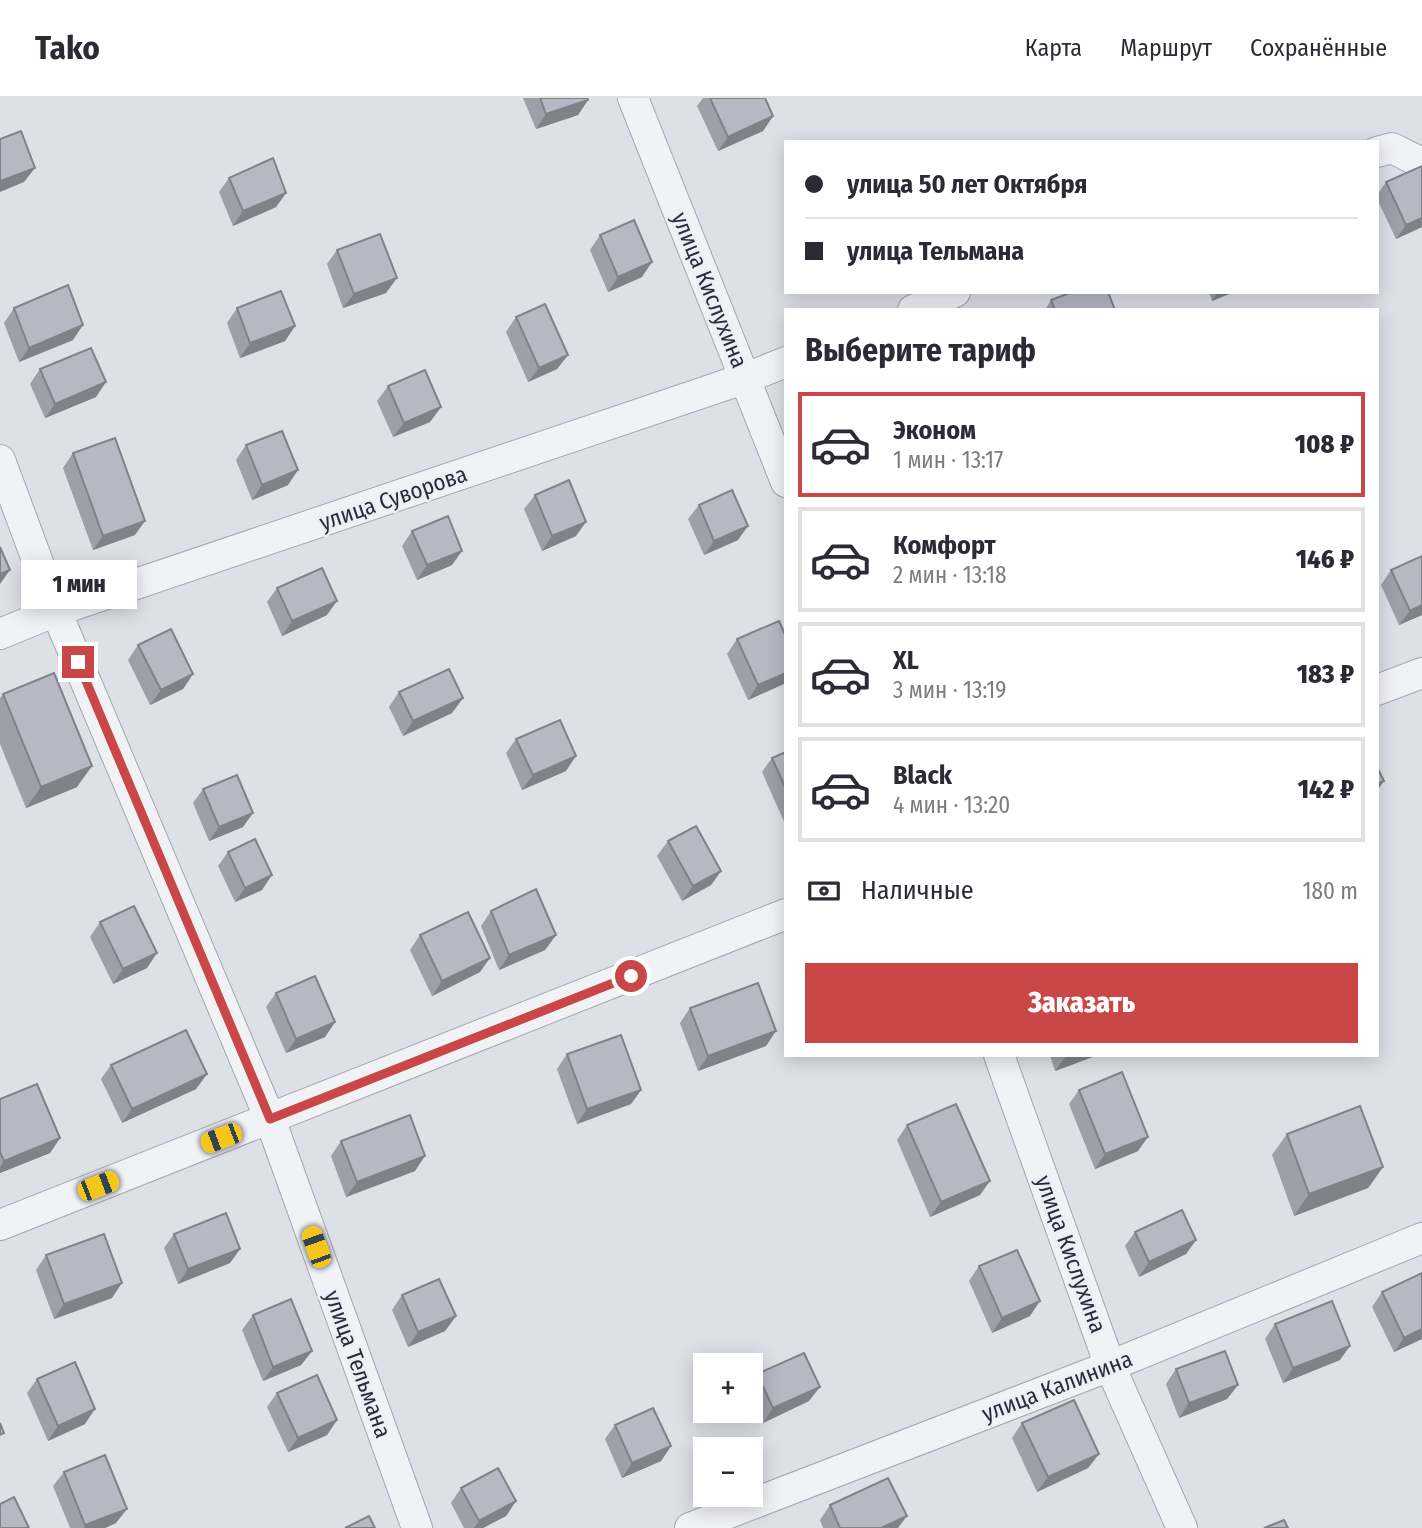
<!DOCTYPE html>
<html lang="ru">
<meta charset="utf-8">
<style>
:root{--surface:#fff;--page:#f7f7f7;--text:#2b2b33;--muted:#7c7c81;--line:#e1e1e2;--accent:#c94746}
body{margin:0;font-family:"Fira Sans Condensed",sans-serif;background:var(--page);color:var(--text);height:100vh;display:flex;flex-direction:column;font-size:26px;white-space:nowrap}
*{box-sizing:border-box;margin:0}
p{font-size:23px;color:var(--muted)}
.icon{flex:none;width:38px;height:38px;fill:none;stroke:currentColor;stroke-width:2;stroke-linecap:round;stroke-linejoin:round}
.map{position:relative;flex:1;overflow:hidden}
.drawer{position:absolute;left:784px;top:210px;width:595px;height:749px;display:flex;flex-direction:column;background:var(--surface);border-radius:0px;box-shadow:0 4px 18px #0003}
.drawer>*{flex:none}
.banner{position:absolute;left:784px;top:42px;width:595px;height:154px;border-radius:0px;box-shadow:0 4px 18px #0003;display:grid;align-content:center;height:154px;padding:0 21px;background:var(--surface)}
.fabs{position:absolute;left:693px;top:1255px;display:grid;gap:14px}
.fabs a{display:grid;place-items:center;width:70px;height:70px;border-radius:0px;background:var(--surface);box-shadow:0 4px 18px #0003;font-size:35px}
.end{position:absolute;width:32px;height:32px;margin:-16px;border:9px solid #c94746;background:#fff;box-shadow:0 0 0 4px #fff}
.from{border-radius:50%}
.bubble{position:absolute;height:49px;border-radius:0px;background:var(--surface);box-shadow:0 4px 18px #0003;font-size:23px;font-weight:800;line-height:49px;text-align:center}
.car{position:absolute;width:21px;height:42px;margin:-21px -10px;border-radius:9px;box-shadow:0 0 5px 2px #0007;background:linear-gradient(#f5c518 24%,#345 0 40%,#f5c518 0 76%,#345 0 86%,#f5c518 0)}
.banner b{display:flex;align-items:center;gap:24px;height:66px;font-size:26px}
.banner b+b{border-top:2px solid var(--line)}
.banner i{width:18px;height:18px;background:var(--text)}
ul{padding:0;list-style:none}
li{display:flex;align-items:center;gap:21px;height:105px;margin:0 14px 10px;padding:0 7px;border:4px solid var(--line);border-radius:0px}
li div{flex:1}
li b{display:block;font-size:26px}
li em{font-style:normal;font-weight:800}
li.on{border-color:var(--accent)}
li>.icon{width:63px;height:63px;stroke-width:1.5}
h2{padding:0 21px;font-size:32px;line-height:84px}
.pay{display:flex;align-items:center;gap:18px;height:77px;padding:0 21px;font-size:26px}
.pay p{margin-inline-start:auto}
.cta{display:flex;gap:14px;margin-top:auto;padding:14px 21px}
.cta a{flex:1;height:80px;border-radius:0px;background:var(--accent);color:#fff;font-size:28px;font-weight:800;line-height:80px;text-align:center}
header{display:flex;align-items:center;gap:42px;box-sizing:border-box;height:98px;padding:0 35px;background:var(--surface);border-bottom:2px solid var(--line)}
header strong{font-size:33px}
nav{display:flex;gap:38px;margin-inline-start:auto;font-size:24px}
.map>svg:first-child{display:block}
</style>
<header>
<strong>Tako</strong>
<nav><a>Карта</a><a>Маршрут</a><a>Сохранённые</a></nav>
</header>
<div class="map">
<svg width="1422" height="1430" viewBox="0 0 1422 1430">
<rect width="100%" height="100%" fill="#dee0e7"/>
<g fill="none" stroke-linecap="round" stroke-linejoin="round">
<defs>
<g id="street">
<path d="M633,0L786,384"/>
<path d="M1377,54L1392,50L1422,65"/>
<path d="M913,212L955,194"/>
<path d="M0,362L56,513L270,1021L417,1430"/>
<path d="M0,536L56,513L746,280L786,264"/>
<path d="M1377,592L1422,575"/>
<path d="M999,957L1110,1268L1182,1430"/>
<path d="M0,1127L786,816"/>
<path d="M690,1430L1110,1268L1422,1140"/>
</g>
</defs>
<!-- street casing -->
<use href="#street" stroke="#a4a6b1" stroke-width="32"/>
<!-- street -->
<use href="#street" stroke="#f1f2f6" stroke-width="30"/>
</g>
<!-- wall -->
<g fill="#9d9fa9">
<path d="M523,0H587L588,2L578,17L536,31Z"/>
<path d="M703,0H765L773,18L763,33L718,53L697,8Z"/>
<path d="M229,80L286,95L276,109L233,128L219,94Z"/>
<path d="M1386,84L1422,129L1396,141L1377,101V97Z"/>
<path d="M600,137L642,179L608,194L590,152Z"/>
<path d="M337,152L386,195L343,210L327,166Z"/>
<path d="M1209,194H1234L1212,203Z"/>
<path d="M1051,202L1115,212H1045Z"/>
<path d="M14,210L73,242L19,264L4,225Z"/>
<path d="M237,210L295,228L285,243L240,260L227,225Z"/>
<path d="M516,219L568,257L557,271L528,284L506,234Z"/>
<path d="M40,271L96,299L45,320L30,286Z"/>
<path d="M388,288L441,309L430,324L393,339L377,303Z"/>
<path d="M246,347L288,387L252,402L236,362Z"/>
<path d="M73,355L135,437L93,452L63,370Z"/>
<path d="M535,397L576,438L542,453L524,411Z"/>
<path d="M699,407L738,442L704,457L688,421Z"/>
<path d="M412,433L452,467L417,482L402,448Z"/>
<path d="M1391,472L1422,517L1399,527L1381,487Z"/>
<path d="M277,490L327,517L282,538L267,504Z"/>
<path d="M737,541L786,585L748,602L727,556Z"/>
<path d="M138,547L193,576L183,591L150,607L128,562Z"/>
<path d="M399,594L463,600L452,615L403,638L389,609Z"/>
<path d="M3,596L77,689L26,710L0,646V600Z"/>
<path d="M516,641L566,673L522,692L506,655Z"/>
<path d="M786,654V728L762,674L772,660Z"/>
<path d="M203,691L243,729L209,743L193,705Z"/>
<path d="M668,743L721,773L711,787L682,803L657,758Z"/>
<path d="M228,754L262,792L235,804L218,768Z"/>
<path d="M491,813L556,837L545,852L499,872L481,828Z"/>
<path d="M100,824L147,870L113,886L90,839Z"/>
<path d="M420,837L480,874L432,898L410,852Z"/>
<path d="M276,895L335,924L325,939L286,955L266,909Z"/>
<path d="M690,910L766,948L698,973L680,925Z"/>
<path d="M567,956L641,992L631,1006L577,1026L557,971Z"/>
<path d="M1050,957H1098L1055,973Z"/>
<path d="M111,967L207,976L196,991L122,1025L101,981Z"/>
<path d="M1079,992L1138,1053L1095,1071L1069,1006Z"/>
<path d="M0,1001L60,1040L50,1055L0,1075Z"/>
<path d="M907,1027L980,1097L930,1119L897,1042Z"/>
<path d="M1287,1036L1383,1069L1368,1090L1294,1118L1272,1057Z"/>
<path d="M341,1043L415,1073L346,1099L331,1058Z"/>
<path d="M1135,1134L1196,1142L1186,1156L1139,1179L1125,1148Z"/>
<path d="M174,1136L240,1151L230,1165L178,1186L164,1150Z"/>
<path d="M46,1157L112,1200L54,1221L36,1172Z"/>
<path d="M979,1168L1030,1218L992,1235L969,1183Z"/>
<path d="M1382,1194L1422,1241L1394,1254L1372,1209Z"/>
<path d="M402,1197L456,1218L445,1233L408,1249L392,1212Z"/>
<path d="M253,1217L312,1253L301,1267L263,1283L242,1232Z"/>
<path d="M1275,1226L1340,1262L1283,1285L1265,1241Z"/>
<path d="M1176,1271L1238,1287L1227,1301L1179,1320L1166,1286Z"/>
<path d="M757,1276L809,1303L763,1325L751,1299V1285Z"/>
<path d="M37,1281L85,1326L48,1343L27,1295Z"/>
<path d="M277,1295L337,1322L327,1337L288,1354L267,1309Z"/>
<path d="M1022,1325L1099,1356L1088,1370L1037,1394L1012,1340Z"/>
<path d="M615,1327L671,1348L661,1363L622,1380L605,1341Z"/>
<path d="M64,1374L116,1425L105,1430H70L53,1388Z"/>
<path d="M461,1390L516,1403L506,1418L483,1430H464L451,1405Z"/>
<path d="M830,1407L898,1430H823L820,1422Z"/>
</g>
<!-- shaded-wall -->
<g fill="#7f8289">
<path d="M588,2L578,17L536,31L546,16Z"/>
<path d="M773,18L763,33L718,53L728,39Z"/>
<path d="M35,70L24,84L0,94V83Z"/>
<path d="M286,95L276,109L233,128L243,113Z"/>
<path d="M1422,120V129L1396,141L1406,127Z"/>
<path d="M652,164L642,179L608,194L618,179Z"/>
<path d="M397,180L386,195L343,210L354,196Z"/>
<path d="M1218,194H1234L1212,203Z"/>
<path d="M83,227L73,242L19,264L29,250Z"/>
<path d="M295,228L285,243L240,260L250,245Z"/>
<path d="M568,257L557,271L528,284L539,270Z"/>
<path d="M106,284L96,299L45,320L55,306Z"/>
<path d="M441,309L430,324L393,339L404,325Z"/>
<path d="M298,372L288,387L252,402L262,387Z"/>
<path d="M145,423L135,437L93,452L103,438Z"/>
<path d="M586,424L576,438L542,453L552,438Z"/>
<path d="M748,428L738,442L704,457L714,443Z"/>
<path d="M462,453L452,467L417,482L427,467Z"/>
<path d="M10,472L0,486V476Z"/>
<path d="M337,503L327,517L282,538L292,523Z"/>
<path d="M1422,507V517L1399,527L1410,513Z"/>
<path d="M786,575V585L748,602L758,587Z"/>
<path d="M193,576L183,591L150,607L161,592Z"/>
<path d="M463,600L452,615L403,638L413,623Z"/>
<path d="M576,658L566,673L522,692L533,677Z"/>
<path d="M92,668L77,689L26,710L41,689Z"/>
<path d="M1384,683L1377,693V686Z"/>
<path d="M253,715L243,729L209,743L219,729Z"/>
<path d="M721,773L711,787L682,803L693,788Z"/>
<path d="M272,777L262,792L235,804L245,790Z"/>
<path d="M556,837L545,852L499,872L509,857Z"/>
<path d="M157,855L147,870L113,886L123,871Z"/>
<path d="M490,860L480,874L432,898L442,883Z"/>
<path d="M335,924L325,939L286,955L296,941Z"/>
<path d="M776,933L766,948L698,973L708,958Z"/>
<path d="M1069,957H1098L1055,973L1066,958Z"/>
<path d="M207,976L196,991L122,1025L132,1011Z"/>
<path d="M641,992L631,1006L577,1026L587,1011Z"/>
<path d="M1148,1039L1138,1053L1095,1071L1105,1056Z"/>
<path d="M60,1040L50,1055L0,1075V1069L4,1063Z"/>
<path d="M425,1058L415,1073L346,1099L357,1084Z"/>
<path d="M1383,1069L1368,1090L1294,1118L1309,1096Z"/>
<path d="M990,1083L980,1097L930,1119L941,1104Z"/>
<path d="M1196,1142L1186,1156L1139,1179L1149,1164Z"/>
<path d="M240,1151L230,1165L178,1186L188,1171Z"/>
<path d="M122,1185L112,1200L54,1221L64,1206Z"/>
<path d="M1040,1203L1030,1218L992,1235L1002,1220Z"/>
<path d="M456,1218L445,1233L408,1249L418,1234Z"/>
<path d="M1422,1231V1241L1394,1254L1404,1240Z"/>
<path d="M1350,1248L1340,1262L1283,1285L1293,1270Z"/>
<path d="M312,1253L301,1267L263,1283L273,1269Z"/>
<path d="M1238,1287L1227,1301L1179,1320L1189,1305Z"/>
<path d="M820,1289L809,1303L763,1325L773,1310Z"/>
<path d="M95,1311L85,1326L48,1343L58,1328Z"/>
<path d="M337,1322L327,1337L288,1354L298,1340Z"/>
<path d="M671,1348L661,1363L622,1380L632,1365Z"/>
<path d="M1099,1356L1088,1370L1037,1394L1048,1379Z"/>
<path d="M516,1403L506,1418L483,1430H474L479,1423Z"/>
<path d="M127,1411L116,1425L105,1430H84L85,1427Z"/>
<path d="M907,1418L898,1430H881Z"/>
</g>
<!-- building -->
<g fill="#b6b9c4" stroke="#7f8289" stroke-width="2">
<path d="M540,0H587L588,2L546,16Z"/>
<path d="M710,0H765L773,18L728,39Z"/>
<path d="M21,33L35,70L0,83V41Z"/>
<path d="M273,60L286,95L243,113L229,80Z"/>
<path d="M1422,68V120L1406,127L1386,84Z"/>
<path d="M634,122L652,164L618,179L600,137Z"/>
<path d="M380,136L397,180L354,196L337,152Z"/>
<path d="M68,187L83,227L29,250L14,210Z"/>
<path d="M281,193L295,228L250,245L237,210Z"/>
<path d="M1072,194H1108L1115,212H1055L1051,202Z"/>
<path d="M545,206L568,257L539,270L516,219Z"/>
<path d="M91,250L106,284L55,306L40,271Z"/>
<path d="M425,272L441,309L404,325L388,288Z"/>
<path d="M282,333L298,372L262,387L246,347Z"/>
<path d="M115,340L145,423L103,438L73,355Z"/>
<path d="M569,382L586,424L552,438L535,397Z"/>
<path d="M732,392L748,428L714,443L699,407Z"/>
<path d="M448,418L462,453L427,467L412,433Z"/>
<path d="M0,449L10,472L0,476Z"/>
<path d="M1422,458V507L1410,513L1391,472Z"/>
<path d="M322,470L337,503L292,523L277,490Z"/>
<path d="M779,523L786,539V575L758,587L737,541Z"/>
<path d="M171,531L193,576L161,592L138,547Z"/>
<path d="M449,571L463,600L413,623L399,594Z"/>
<path d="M54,575L92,668L41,689L3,596Z"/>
<path d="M560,622L576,658L533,677L516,641Z"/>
<path d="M786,654V691L772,660Z"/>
<path d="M1377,669L1384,683L1377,686Z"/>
<path d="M237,677L253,715L219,729L203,691Z"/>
<path d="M696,728L721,773L693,788L668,743Z"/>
<path d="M255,741L272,777L245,790L228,754Z"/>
<path d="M536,791L556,837L509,857L491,813Z"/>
<path d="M134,808L157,855L123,871L100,824Z"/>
<path d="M468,814L490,860L442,883L420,837Z"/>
<path d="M315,878L335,924L296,941L276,895Z"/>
<path d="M758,885L776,933L708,958L690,910Z"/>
<path d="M186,932L207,976L132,1011L111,967Z"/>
<path d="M621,937L641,992L587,1011L567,956Z"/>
<path d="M1122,974L1148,1039L1105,1056L1079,992Z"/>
<path d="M37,986L60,1040L4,1063L0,1054V1001Z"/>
<path d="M956,1006L990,1083L941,1104L907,1027Z"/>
<path d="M1360,1008L1383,1069L1309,1096L1287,1036Z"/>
<path d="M410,1017L425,1058L357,1084L341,1043Z"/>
<path d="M1182,1112L1196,1142L1149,1164L1135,1134Z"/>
<path d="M226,1115L240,1151L188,1171L174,1136Z"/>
<path d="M104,1136L122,1185L64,1206L46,1157Z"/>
<path d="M1017,1152L1040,1203L1002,1220L979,1168Z"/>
<path d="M1422,1175V1231L1404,1240L1382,1194Z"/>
<path d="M439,1181L456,1218L418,1234L402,1197Z"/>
<path d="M291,1201L312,1253L273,1269L253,1217Z"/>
<path d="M1332,1203L1350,1248L1293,1270L1275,1226Z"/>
<path d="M1225,1253L1238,1287L1189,1305L1176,1271Z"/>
<path d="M804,1255L820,1289L773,1310L757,1276Z"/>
<path d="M75,1264L95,1311L58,1328L37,1281Z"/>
<path d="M317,1277L337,1322L298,1340L277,1295Z"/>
<path d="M1074,1302L1099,1356L1048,1379L1022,1325Z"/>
<path d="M653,1310L671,1348L632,1365L615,1327Z"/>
<path d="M0,1325L4,1335L0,1337Z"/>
<path d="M105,1357L127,1411L85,1427L64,1374Z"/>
<path d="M498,1370L516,1403L479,1423L461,1390Z"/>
<path d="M888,1380L907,1418L881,1430H840L830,1407Z"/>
<path d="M14,1399L29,1430H0V1406Z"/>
<path d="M369,1418L375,1430H345Z"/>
<path d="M1284,1422L1288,1430H1264Z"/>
</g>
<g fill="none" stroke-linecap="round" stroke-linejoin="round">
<!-- route -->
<path stroke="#c94746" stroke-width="9" d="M78,564L270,1021L631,878"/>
</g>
<g text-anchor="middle" stroke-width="5" stroke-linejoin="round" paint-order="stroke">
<!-- street labels -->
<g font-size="23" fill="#282c3d" stroke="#edeff5">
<text transform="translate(710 192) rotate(68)" y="8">улица Кислухина</text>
<text transform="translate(393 400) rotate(-19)" y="8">улица Суворова</text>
<text transform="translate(1071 1156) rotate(70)" y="8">улица Кислухина</text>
<text transform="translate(358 1266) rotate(70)" y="8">улица Тельмана</text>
<text transform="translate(1057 1288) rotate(-21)" y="8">улица Калинина</text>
</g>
</g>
</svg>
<div class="fabs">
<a>+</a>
<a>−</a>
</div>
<i class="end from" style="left:631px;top:878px"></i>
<i class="end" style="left:78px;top:564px"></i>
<div class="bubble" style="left:21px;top:462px;width:116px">1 мин</div>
<i class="car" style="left:221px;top:1040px;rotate:249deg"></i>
<i class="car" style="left:98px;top:1088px;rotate:69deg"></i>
<i class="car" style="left:316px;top:1149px;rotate:340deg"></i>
<div class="banner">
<b><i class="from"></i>улица 50 лет Октября</b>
<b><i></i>улица Тельмана</b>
</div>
<section class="drawer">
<h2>Выберите тариф</h2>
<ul>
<li class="on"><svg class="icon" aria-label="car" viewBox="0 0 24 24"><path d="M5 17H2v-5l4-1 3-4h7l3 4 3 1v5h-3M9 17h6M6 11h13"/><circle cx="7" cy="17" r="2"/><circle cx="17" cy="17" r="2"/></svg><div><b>Эконом</b><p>1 мин · 13:17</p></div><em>108 ₽</em></li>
<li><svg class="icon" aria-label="car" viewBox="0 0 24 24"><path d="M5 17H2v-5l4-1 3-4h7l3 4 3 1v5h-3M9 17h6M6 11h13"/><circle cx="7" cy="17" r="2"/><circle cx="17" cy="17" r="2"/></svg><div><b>Комфорт</b><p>2 мин · 13:18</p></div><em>146 ₽</em></li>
<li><svg class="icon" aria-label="car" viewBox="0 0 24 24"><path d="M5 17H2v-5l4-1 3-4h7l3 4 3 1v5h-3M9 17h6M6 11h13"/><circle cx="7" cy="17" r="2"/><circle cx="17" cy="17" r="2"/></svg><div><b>XL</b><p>3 мин · 13:19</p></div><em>183 ₽</em></li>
<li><svg class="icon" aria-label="car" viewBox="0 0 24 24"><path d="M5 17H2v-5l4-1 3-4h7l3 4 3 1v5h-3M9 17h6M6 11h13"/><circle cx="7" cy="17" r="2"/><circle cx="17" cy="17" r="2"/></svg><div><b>Black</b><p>4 мин · 13:20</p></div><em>142 ₽</em></li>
</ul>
<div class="pay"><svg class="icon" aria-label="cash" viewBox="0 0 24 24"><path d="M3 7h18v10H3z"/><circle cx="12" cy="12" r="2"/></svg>Наличные<p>180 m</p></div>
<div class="cta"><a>Заказать</a></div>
</section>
</div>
